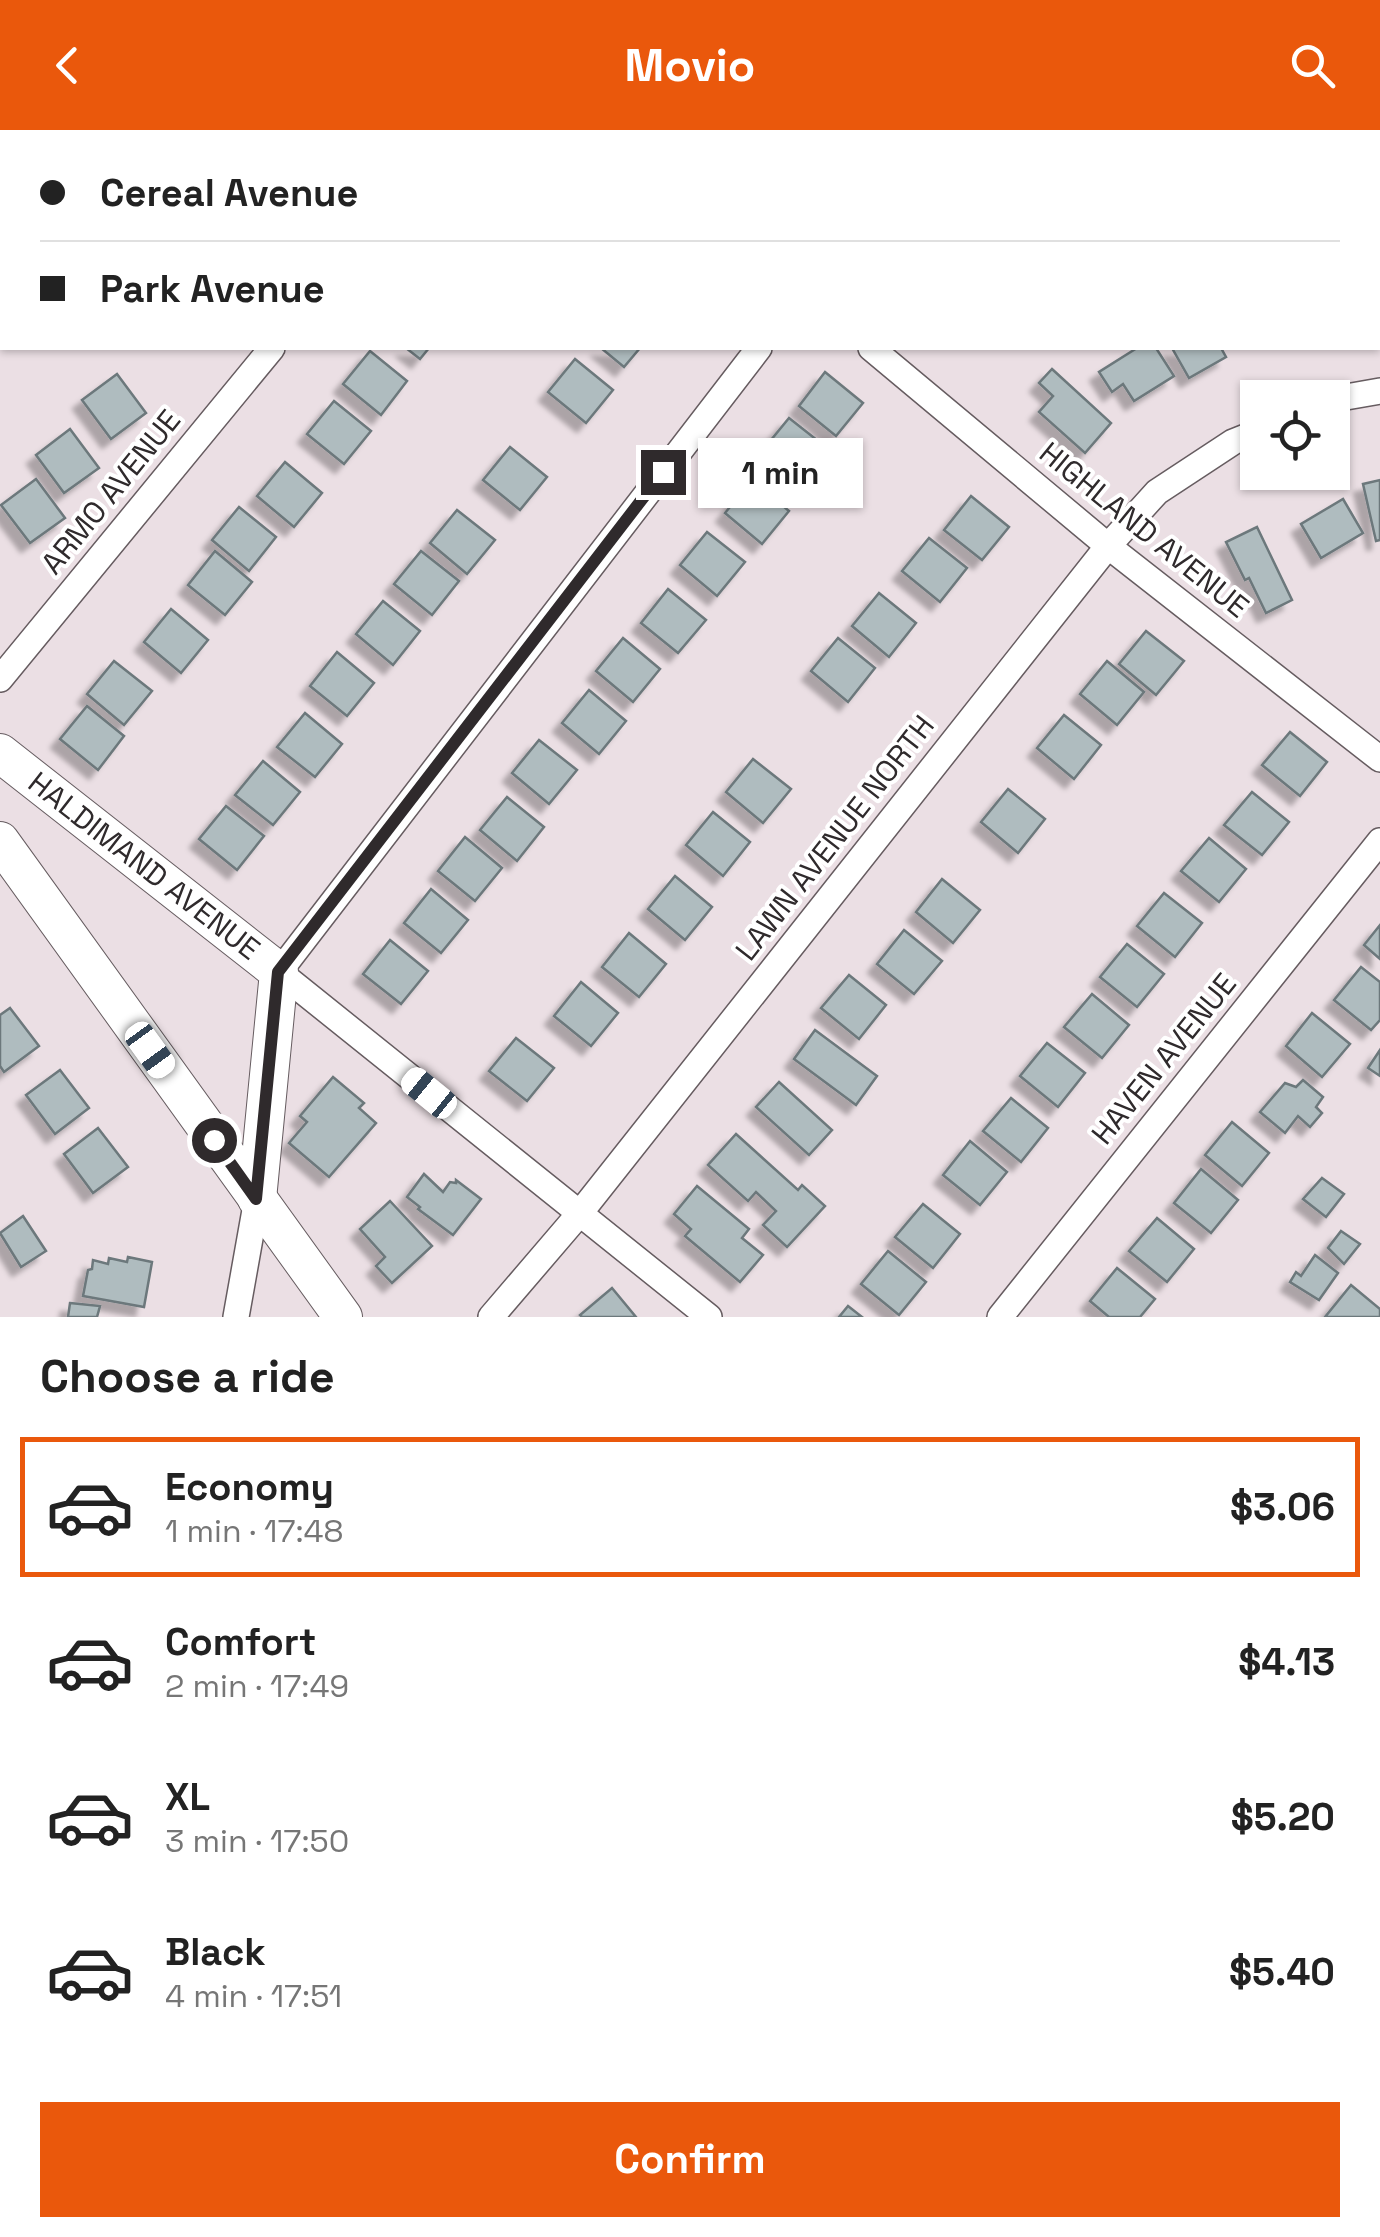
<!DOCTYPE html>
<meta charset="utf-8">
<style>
:root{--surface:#fff;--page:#f6f6f6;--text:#222;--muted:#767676;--line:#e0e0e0;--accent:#ea580c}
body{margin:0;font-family:"Space Grotesk",sans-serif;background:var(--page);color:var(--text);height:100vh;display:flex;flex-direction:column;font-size:38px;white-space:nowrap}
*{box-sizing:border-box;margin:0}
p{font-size:32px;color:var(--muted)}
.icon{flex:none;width:55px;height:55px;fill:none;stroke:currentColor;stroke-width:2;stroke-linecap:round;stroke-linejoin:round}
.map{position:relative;height:1187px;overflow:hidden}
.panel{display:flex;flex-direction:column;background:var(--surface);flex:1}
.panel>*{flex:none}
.hud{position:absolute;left:0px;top:0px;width:1380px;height:220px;box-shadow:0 2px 8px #0004;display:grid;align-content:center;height:220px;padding:0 40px;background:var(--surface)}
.tools{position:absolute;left:1240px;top:250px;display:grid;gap:20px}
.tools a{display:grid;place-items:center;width:110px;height:110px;border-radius:0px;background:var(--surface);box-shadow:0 2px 8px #0004;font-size:50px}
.end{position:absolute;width:45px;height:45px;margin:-22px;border:12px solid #2f2a2c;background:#fff;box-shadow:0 0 0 5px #fff}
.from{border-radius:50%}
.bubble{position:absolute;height:70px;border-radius:0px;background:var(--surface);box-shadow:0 2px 8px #0004;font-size:32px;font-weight:700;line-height:70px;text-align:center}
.car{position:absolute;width:30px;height:60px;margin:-30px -15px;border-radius:12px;box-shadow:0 0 8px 2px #0007;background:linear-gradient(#fff 24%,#345 0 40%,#fff 0 76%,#345 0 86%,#fff 0)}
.hud b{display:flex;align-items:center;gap:35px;height:95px;font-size:38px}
.hud b+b{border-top:2px solid var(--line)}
.hud i{width:25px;height:25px;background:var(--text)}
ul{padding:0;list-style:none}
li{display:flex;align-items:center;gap:30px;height:140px;margin:0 20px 15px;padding:0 20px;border:5px solid transparent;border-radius:0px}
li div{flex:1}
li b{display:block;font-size:38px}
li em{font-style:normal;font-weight:700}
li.active{border-color:var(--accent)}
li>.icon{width:90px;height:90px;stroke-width:1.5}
h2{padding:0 40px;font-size:45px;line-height:120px}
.cta{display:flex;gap:20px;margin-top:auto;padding:20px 40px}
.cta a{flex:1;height:115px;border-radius:0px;background:var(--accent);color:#fff;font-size:40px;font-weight:700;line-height:115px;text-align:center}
header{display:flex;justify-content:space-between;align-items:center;height:130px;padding:0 40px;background:var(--accent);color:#fff;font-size:45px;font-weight:700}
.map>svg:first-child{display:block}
</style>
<header><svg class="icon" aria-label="back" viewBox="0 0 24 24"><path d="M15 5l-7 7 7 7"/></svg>Movio<svg class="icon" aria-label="search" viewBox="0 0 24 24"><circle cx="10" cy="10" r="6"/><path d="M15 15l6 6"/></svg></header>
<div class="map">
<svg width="1380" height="1187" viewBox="0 0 1380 1187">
<defs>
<filter id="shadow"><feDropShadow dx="-9" dy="9" stdDeviation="2.5" flood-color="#0004"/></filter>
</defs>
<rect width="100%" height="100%" fill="#ebdfe4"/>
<!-- building -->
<g fill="#afbcbf" stroke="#6c787b" stroke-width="2.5" filter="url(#shadow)">
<path d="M144,0H191L193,2H141Z"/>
<path d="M1228,0H1271L1272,2H1229Z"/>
<path d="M1301,0H1345V2H1302Z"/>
<path d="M406,218H429L420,229Z"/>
<path d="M601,218H640L624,237Z"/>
<path d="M1137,218H1156L1174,246L1134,271L1123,254L1112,262L1099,242Z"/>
<path d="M1172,218H1221L1226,227L1189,248Z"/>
<path d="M370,221L407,251L381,285L343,254Z"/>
<path d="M575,229L613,260L586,293L548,262Z"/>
<path d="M1052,239L1111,293L1085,323L1039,282L1053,266L1039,253Z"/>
<path d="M825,242L863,273L836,306L799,276Z"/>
<path d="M117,244L146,283L111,309L82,270Z"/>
<path d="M334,271L371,301L344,334L307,304Z"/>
<path d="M789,288L827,318L799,352L762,321Z"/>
<path d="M70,299L99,338L64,363L36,325Z"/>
<path d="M510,317L547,347L520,380L483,350Z"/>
<path d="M285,332L322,363L294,397L257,366Z"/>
<path d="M36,349L65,388L30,413L1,375Z"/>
<path d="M752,350L789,381L762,414L725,383Z"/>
<path d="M1380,350V410L1376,411L1363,354Z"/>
<path d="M971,366L1009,397L982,430L944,400Z"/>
<path d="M1343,369L1363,403L1321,428L1301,394Z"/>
<path d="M239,377L276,407L249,441L212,410Z"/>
<path d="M457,380L495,410L467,444L430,413Z"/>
<path d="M1257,397L1292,470L1266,483L1249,448L1245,450L1226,412Z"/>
<path d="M707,402L745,432L717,466L680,435Z"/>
<path d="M929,408L967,438L940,472L902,441Z"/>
<path d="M215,421L252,452L225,485L188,455Z"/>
<path d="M421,421L459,451L432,485L394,454Z"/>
<path d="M668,459L706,490L678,523L641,493Z"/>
<path d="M879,463L916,493L889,527L852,496Z"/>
<path d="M383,471L420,501L393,535L356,504Z"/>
<path d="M171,479L208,510L181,543L144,512Z"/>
<path d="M1146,501L1184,531L1156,565L1119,534Z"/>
<path d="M623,508L660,539L633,572L596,541Z"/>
<path d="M838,508L875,538L848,572L811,541Z"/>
<path d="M337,522L374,553L347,586L310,556Z"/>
<path d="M114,531L152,561L124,595L87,564Z"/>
<path d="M1107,531L1144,562L1117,595L1080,564Z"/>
<path d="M589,560L626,591L599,624L562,593Z"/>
<path d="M87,576L124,606L98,640L60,609Z"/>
<path d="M305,583L342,614L315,647L277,617Z"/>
<path d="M1064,585L1101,615L1074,649L1037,618Z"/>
<path d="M1290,602L1327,632L1300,666L1262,635Z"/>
<path d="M539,610L577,640L549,674L512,643Z"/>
<path d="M753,629L791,659L763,693L726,662Z"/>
<path d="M263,631L300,662L273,695L235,665Z"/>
<path d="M1008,659L1045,689L1018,723L981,692Z"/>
<path d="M1252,662L1289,692L1262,725L1224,695Z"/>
<path d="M507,667L544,697L517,731L480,700Z"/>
<path d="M226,676L264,706L237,740L199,709Z"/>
<path d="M713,682L750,712L723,746L686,715Z"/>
<path d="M465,707L502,738L475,771L438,741Z"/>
<path d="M1209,708L1246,739L1219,772L1181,741Z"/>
<path d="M675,746L712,777L685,810L648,779Z"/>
<path d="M942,749L980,780L953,813L916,782Z"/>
<path d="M431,759L468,790L441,823L404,793Z"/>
<path d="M1164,763L1202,793L1175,827L1137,796Z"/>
<path d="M1380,795V829L1364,815Z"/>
<path d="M904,800L942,831L914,864L877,834Z"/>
<path d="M629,803L666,834L639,867L602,837Z"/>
<path d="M390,810L428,841L401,874L363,844Z"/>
<path d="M1127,814L1164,844L1137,877L1100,847Z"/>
<path d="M1361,837L1380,852V890L1371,900L1334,870Z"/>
<path d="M849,845L886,875L859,909L821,878Z"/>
<path d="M581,852L618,883L591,916L554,886Z"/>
<path d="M1092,864L1129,895L1102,928L1064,897Z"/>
<path d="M10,878L39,916L4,942L0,936V885Z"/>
<path d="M1312,883L1350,914L1322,947L1286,916Z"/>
<path d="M815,900L877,946L856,975L794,929Z"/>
<path d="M516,908L554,938L527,971L489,941Z"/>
<path d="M1047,913L1085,943L1058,977L1020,946Z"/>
<path d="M1380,920V946L1368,938Z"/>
<path d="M60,940L89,978L55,1004L26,965Z"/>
<path d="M333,947L364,973L359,978L376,993L329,1047L289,1013L307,992L300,986Z"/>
<path d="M1303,950L1323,967L1316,977L1322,983L1310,997L1298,986L1285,1003L1260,982L1285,953L1296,957Z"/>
<path d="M779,952L832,1000L809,1025L756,977Z"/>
<path d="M1011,968L1048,998L1021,1032L983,1001Z"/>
<path d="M1232,992L1269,1023L1242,1056L1205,1025Z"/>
<path d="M98,998L128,1037L93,1063L64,1024Z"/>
<path d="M736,1004L798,1060L802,1055L825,1076L787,1117L763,1095L776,1081L756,1062L748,1071L708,1035Z"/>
<path d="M970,1011L1007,1042L980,1075L943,1045Z"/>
<path d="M1201,1039L1238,1070L1211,1103L1174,1073Z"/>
<path d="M424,1044L443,1062L450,1052L456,1053V1050L481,1069L453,1105L418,1079L420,1077L407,1067Z"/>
<path d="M1322,1048L1344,1064L1326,1087L1303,1069Z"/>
<path d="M697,1056L749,1099L742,1108L763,1125L740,1152L685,1106L691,1099L674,1084Z"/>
<path d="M390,1071L432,1116L392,1153L376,1136L385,1127L360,1099Z"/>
<path d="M923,1074L960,1104L933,1138L895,1107Z"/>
<path d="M23,1086L46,1121L21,1137L0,1103Z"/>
<path d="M1157,1088L1194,1119L1167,1152L1129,1121Z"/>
<path d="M1341,1101L1360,1114L1344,1134L1328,1118Z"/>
<path d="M888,1121L926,1152L899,1185L861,1154Z"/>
<path d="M1315,1125L1338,1143L1319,1170L1290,1152L1296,1142L1301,1146Z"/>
<path d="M128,1127L152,1132L144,1177L83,1166L88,1140L92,1139L93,1130L108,1134L109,1128L127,1132Z"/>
<path d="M1117,1138L1155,1169L1140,1187H1109L1090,1171Z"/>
<path d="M1351,1155L1380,1179V1187H1325Z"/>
<path d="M612,1158L636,1187H582L580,1185Z"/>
<path d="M70,1173L100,1176L97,1187H68Z"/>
<path d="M848,1176L862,1187H839Z"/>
</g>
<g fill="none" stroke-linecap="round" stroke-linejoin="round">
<defs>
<g id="street">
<path d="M588,0L591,2"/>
<path d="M20,2L24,0"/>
<path d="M449,2L451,0"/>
<path d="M985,2L990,0"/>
<path d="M0,18L2,16"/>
<path d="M871,218L1108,416L1380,629"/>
<path d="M1332,272L1346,267L1380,261"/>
<path d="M0,549L272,218"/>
<path d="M236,1187L257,1069"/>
<path d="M491,1187L580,1083L1108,416L1157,362L1233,312L1258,302"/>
<path d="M709,1187L279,842L759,218"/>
<path d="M1000,1187L1380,711"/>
</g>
<g id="secondary">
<path d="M0,623L279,842L257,1069"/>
<path d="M0,711L343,1187"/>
</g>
</defs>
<!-- street casing -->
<use href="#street" stroke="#665c60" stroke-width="28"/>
<!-- secondary casing -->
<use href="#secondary" stroke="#665c60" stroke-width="40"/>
<!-- street -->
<use href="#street" stroke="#fff" stroke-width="25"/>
<!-- secondary -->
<use href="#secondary" stroke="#fff" stroke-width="38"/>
</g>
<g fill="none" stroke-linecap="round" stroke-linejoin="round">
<!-- route -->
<path stroke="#2f2a2c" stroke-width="12" d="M214,1010L256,1069L278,842L663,342"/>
</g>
<g text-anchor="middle" stroke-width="8" stroke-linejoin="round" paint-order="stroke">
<!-- street labels -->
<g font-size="30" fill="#2f2a2c" stroke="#fff">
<text transform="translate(111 362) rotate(-51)" y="10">ARMO AVENUE</text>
<text transform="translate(1144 400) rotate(39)" y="10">HIGHLAND AVENUE</text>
<text transform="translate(835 708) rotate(-52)" y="10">LAWN AVENUE NORTH</text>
<text transform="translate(144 736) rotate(38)" y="10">HALDIMAND AVENUE</text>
<text transform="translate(1164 929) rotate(-51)" y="10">HAVEN AVENUE</text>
</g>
</g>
</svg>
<div class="tools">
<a><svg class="icon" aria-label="locate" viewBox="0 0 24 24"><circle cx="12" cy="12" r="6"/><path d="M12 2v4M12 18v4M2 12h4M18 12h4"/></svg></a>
</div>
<i class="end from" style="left:214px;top:1010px"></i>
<i class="end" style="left:663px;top:342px"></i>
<div class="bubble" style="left:698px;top:308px;width:165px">1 min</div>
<i class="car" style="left:150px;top:920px;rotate:144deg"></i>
<i class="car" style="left:429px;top:963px;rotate:309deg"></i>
<div class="hud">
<b><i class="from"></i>Cereal Avenue</b>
<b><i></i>Park Avenue</b>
</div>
</div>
<section class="panel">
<h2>Choose a ride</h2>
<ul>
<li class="active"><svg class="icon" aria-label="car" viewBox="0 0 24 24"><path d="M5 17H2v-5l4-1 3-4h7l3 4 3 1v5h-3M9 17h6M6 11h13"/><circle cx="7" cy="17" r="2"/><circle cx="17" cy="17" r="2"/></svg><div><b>Economy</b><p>1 min · 17:48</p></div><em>$3.06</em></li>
<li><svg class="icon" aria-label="car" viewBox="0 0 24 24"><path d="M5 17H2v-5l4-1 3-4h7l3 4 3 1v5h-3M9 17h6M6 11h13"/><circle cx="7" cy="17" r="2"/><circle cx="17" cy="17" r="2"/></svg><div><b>Comfort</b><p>2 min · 17:49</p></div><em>$4.13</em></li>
<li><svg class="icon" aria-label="car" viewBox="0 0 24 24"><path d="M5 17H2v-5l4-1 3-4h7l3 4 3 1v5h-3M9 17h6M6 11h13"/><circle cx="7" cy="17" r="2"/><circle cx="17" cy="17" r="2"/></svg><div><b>XL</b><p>3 min · 17:50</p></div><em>$5.20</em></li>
<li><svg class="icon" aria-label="car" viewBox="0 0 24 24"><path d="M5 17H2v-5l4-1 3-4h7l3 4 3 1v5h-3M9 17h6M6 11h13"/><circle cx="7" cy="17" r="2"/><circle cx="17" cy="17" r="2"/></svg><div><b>Black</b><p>4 min · 17:51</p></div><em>$5.40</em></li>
</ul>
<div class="cta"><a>Confirm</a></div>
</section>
